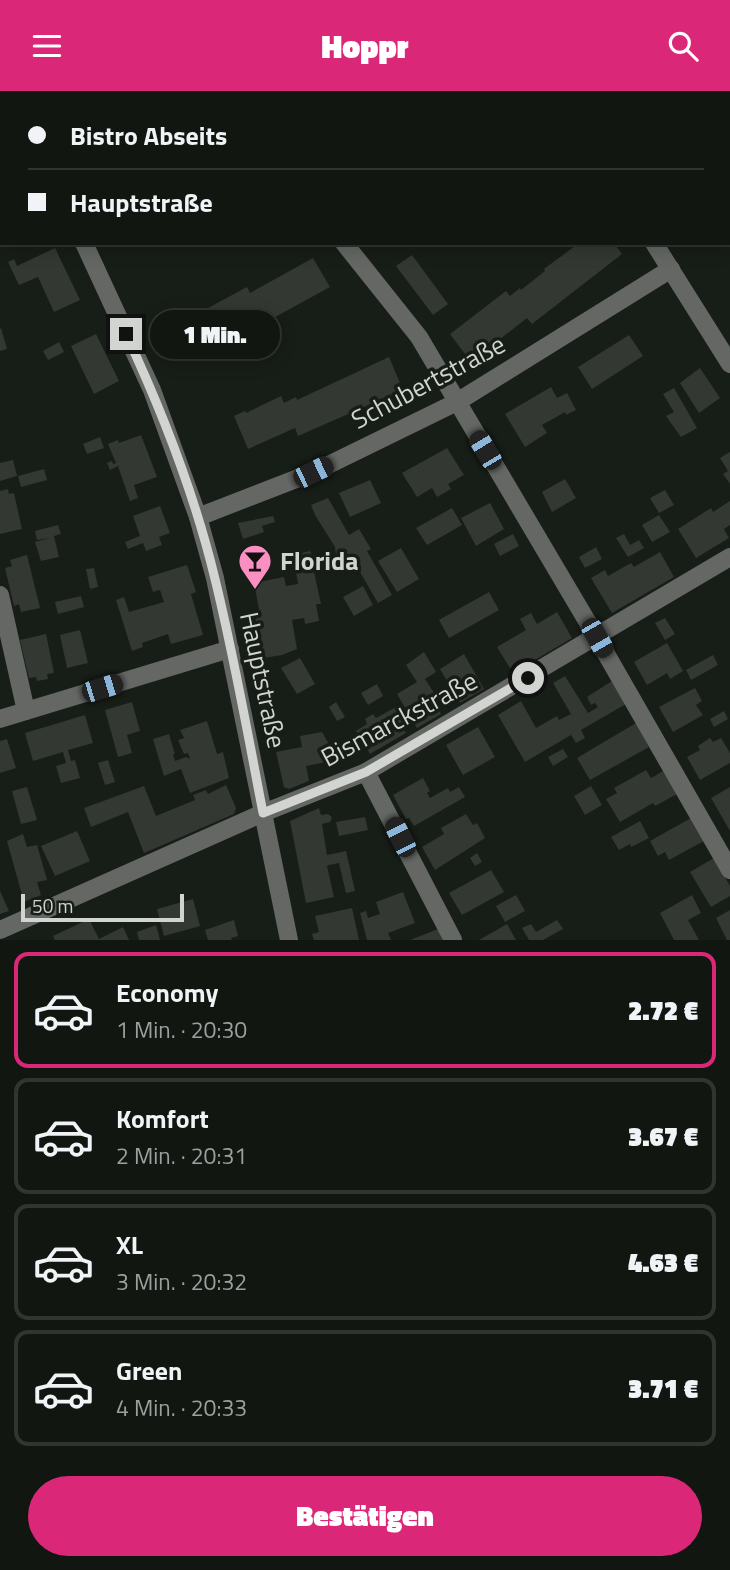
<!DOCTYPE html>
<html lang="de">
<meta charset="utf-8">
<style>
:root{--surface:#111611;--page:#1a1f1a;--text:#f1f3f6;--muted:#9c9f9f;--line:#303531;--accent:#db2777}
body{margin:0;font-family:"Titillium Web",sans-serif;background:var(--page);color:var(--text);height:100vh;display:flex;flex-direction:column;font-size:26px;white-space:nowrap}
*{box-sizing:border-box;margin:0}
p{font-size:23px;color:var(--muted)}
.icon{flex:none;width:38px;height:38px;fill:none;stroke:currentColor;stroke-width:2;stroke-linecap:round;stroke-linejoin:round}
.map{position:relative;height:849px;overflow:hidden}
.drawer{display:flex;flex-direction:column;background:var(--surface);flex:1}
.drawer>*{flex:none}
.hud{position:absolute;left:0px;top:0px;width:732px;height:154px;box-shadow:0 4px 18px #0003,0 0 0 2px var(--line);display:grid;align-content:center;height:154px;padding:0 28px;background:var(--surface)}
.scale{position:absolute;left:21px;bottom:18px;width:163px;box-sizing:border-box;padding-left:7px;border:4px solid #d1d4d0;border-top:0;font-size:19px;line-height:24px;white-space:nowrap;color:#d1d4d0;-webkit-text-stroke:5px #171d17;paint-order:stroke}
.end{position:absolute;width:32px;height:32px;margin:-16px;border:9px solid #d1d4d0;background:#111;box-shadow:0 0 0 4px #111}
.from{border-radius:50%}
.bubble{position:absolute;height:49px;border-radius:24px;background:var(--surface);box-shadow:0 4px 18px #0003,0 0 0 2px var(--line);font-size:23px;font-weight:800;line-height:49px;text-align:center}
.car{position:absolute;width:21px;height:42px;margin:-21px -10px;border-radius:9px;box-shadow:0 0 5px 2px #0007;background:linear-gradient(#222 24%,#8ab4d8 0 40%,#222 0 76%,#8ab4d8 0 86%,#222 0)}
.hud b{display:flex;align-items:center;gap:24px;height:66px;font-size:26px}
.hud b+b{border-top:2px solid var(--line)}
.hud i{width:18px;height:18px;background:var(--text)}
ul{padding:12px 0 0;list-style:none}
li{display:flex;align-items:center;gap:21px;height:116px;margin:0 14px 10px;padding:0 14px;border:4px solid var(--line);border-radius:14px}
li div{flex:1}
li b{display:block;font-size:26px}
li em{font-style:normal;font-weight:800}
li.selected{border-color:var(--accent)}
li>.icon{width:63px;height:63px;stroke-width:1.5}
.primary-button{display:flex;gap:14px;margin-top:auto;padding:14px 28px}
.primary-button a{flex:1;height:80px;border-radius:42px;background:var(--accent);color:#fff;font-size:28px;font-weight:800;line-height:80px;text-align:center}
header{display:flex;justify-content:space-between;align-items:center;height:91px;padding:0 28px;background:var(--accent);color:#fff;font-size:32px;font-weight:800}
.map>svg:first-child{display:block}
</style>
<header><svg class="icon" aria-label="menu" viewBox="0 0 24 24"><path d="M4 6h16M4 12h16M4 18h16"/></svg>Hoppr<svg class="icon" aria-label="search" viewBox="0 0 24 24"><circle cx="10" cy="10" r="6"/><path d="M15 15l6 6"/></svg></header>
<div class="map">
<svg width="730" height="849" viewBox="0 0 730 849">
<rect width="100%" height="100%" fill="#171d17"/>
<!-- building -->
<g fill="#333832">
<path d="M579,152H614L622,163L532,233L527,227L471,271L450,243L506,200L510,205L520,197L521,199L545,180L544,178Z"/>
<path d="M55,157L80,209L54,221L38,186L19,194L8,171L14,168L17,175Z"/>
<path d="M412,164L448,213L433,224L396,175Z"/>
<path d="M313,167L330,196L266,231L263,225L212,254L195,224L247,196L250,202Z"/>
<path d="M1,237L7,258L0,260V238Z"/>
<path d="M96,243L119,290L94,303L71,255Z"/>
<path d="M629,244L643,265L592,298L578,276Z"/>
<path d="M59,251L64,261L48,269L43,260Z"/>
<path d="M389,266L403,299L298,345L295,337L248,358L234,325L245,320L246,322L281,305L284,312L296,306L297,309Z"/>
<path d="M700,277L720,307L699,322L680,292Z"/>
<path d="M551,296L557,307L567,302L576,319L566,324L565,321L542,334L547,342L525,356L505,323Z"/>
<path d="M674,297L697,337L681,346L666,325L674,321L663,303Z"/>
<path d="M141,344L157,386L134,394L138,407L130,410L118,375L110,379L107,372L112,370L113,373L116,372L108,353L118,349L119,352Z"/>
<path d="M100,346L104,357L87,363L83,353Z"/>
<path d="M447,357L464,384L448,393L451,398L437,406L432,397L417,406L402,382Z"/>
<path d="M730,361V393L723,383L728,380L720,367Z"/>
<path d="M13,369L17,385L0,390V372Z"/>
<path d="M44,378L47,389L21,396L18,385Z"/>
<path d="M565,388L576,407L552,421L542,401Z"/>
<path d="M370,389L381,412L350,426L339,402Z"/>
<path d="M8,398L9,403L14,402L22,438L0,443V400Z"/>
<path d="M665,399L674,414L659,422L650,407Z"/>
<path d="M328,407L349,444L359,438L371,458L367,460L392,504L378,512L357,476L347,482L336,464L335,456L315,424L311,414Z"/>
<path d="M730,410V434L724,438L729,447L696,467L678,438L711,417L713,421Z"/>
<path d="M490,412L504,438L476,455L461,427Z"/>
<path d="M160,415L170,442L159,446L162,454L146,460L143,452L128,458L125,451L140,445L133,425Z"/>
<path d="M452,417L462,434L427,454L416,437Z"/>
<path d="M659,424L670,441L652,451L642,434Z"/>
<path d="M273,425L275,431L262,435L264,441L243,448L238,432Z"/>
<path d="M58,434L61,443L54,445L59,466L41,470L35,451L50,447L37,449L35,440Z"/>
<path d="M513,443L519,455L500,465L494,453Z"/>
<path d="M624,443L630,454L639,449L644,457L628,466L616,447Z"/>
<path d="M596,456L602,468L585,477L579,466Z"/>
<path d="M401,457L419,488L397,501L378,470Z"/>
<path d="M310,460L321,480L314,481L321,513H316L319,530L305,533L304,527L292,529L297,558L282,564L263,567L255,525L260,524L254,492L284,486L286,495L298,493L293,464Z"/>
<path d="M660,461L674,486L612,522L591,487L605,479L608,485L631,472L634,476Z"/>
<path d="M27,464L40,517L21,521L19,513L14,515L5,477L12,475L10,469Z"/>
<path d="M187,474L196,501L191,503L203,544L171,553L168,543L142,552L143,556L132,560L116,509L124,506L129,521L164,511L160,499L153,501L148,486Z"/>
<path d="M94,477L98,496L90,498L86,478Z"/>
<path d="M363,495L373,514L354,525L343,506Z"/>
<path d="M489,501L499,519L449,547L439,529Z"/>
<path d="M81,505L84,516L58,523L55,511Z"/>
<path d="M557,521L572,547L513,582L497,556L526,539L520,528L531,522L537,533Z"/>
<path d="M665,527L675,543L665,549L655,532Z"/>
<path d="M80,539L88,572L67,577L60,544Z"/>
<path d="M46,543L54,582L47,583L48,588L37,590L36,586L29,587L20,549Z"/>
<path d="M667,552L683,580L670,588L667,582L647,594L634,571Z"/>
<path d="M424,561L436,581L425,588L438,608L434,610L441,623L417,637L397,603L417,591L406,574Z"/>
<path d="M464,563L484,598L460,612L440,578Z"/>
<path d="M713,564L718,574L691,589L686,579Z"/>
<path d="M300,567L315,593L297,603L281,577Z"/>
<path d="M565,585L588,622L598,616L595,612L591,614L587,606L612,590L626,613L581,639L585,647L576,652L571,644L525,671L498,624L521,610L536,637L557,625L559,629L571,623L553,592Z"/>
<path d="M377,593L383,605L368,614L361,602Z"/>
<path d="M695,597L702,610L696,614L703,624L673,641L659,616Z"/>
<path d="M132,611L140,640L127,644L132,662L118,666L105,619Z"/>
<path d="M336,611L345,626L337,630L329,616Z"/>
<path d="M398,615L407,629L400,633L406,642L370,663L356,640L367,633L365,628L373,623L376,627Z"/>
<path d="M724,620L728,628L714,636L710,628Z"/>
<path d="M85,624L93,652L68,659L71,670L75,669L80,687L61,692L56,675L66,672L63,661L33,670L25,642Z"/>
<path d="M207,630L217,663L223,661L229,687L190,702L181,678L164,685L153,648L169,643L175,663H173L175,670L186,666L190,668L188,662L184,663L178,649L184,647L180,639Z"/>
<path d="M636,632L649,656L590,689L577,667Z"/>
<path d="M478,636L495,666L463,684L446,654Z"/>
<path d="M322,641L338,669L306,675L309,690L289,698L284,696L276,661L302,656L300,645Z"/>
<path d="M710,647L713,651L721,647L730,662V672L700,689L687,666L700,659L698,655Z"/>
<path d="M7,648L16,677L0,682V650Z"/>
<path d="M563,658L568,666L553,675L548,666Z"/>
<path d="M108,669L115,691L105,694L98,672Z"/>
<path d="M646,679L651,687L663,680L677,703L655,715L653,712L620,731L606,708L617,702L614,697Z"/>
<path d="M423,687L430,700L427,702L430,707L448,697L450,701L459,696L465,706L414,735L409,727L406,728L393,704Z"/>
<path d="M226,694L236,717L234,723L144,762L128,721L91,736L84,717L144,695L156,725L195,709L193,704L206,699L208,703Z"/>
<path d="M591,695L602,714L585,724L574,705Z"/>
<path d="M27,696L37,729L21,733L12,700Z"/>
<path d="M730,696V740L711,707Z"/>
<path d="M319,717L321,724L328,723L332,726L330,731L322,733L327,764L346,760L355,800L346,802L339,772L329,774L327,775L334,806L306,812L290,730Z"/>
<path d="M466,723L473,734L477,732L485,747L435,779L422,756L444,743L441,737Z"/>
<path d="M365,726L368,739L339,745L336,731Z"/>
<path d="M691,727L704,750L669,769L665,761L658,765L650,750Z"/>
<path d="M640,730L649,747L631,756L630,753L619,759L611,746Z"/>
<path d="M77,740L90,770L55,785L41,755Z"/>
<path d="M23,743L27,756L37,754L47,789L37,791L41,804L24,811L7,750Z"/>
<path d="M477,762L482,771L475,775L470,767Z"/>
<path d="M714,767L730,795V805L711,816L690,781Z"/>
<path d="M491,779L504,801L462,824L449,802Z"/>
<path d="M0,800L9,820L0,823Z"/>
<path d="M403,801L415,832L388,842L391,849H367L360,822L366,820L368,827L380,823L376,811Z"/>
<path d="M516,804L525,820L505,831L496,815Z"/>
<path d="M692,804L701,822L688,829L699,849H674L660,822Z"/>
<path d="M193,808L200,835L164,845L157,818Z"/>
<path d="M352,817L359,849H314L312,843L319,841L315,825Z"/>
<path d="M730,819V849H727L716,827Z"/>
<path d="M89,828L99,848L123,836L129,849H55L53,845Z"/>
<path d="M234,829L238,845L231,847L232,849H208L205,839Z"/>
<path d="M557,829L563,838L543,849H529L522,837L531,833L536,841Z"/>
<path d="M507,833L516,849H479Z"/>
<path d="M156,834L160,849H139L137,841Z"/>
<path d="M438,838L443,849H410Z"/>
</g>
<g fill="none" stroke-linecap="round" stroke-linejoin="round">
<!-- minor -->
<g stroke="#646764" stroke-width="18">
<path d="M3,0L4,2"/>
<path d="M209,0L211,2"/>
<path d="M530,0L532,2"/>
<path d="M84,152L152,299L198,426L215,487L289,849"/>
<path d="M344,152L419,246L597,547L730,779"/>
<path d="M654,152L730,273"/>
<path d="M198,426L314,381L457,311L671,178"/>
<path d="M0,504L26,620"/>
<path d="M0,628L230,558"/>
<path d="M366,681L453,849"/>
<path d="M0,839L263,722L366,681L730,466"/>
</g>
</g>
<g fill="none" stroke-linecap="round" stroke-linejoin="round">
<!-- route -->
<path stroke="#d1d4d0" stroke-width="9" d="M126,243C162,320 195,405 215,488C234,565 248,644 263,722L366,681L528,587"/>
</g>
<!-- icons -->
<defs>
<symbol id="bar-pin" viewBox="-11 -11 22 30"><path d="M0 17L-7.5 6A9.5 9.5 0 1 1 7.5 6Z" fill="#fc8fc2" stroke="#171d17"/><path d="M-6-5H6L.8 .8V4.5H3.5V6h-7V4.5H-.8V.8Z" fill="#111"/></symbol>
</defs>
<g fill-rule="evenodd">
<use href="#bar-pin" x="236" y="451" width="38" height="52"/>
</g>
<g text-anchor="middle" stroke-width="7" stroke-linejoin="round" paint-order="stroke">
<!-- street labels -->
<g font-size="26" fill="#d1d4d0" stroke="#171d17">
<text transform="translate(428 291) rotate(-28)" y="9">Schubertstraße</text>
<text transform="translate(263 589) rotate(78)" y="9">Hauptstraße</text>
<text transform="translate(399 628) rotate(-28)" y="9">Bismarckstraße</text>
</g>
<!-- poi labels -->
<g font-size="26" font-weight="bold" fill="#d1d4d0" stroke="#171d17" text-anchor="start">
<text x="280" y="479">Florida</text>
</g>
</g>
</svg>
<div class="scale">50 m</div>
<i class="end from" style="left:528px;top:587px"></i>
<i class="end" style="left:126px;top:243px"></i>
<div class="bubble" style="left:150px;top:219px;width:130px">1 Min.</div>
<i class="car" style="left:485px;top:359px;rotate:329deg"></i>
<i class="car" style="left:313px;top:381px;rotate:64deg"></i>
<i class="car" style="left:597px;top:547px;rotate:150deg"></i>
<i class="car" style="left:102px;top:597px;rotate:73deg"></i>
<i class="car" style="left:400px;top:746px;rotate:333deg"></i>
<div class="hud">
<b><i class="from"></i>Bistro Abseits</b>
<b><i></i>Hauptstraße</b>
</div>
</div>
<section class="drawer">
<ul>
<li class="selected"><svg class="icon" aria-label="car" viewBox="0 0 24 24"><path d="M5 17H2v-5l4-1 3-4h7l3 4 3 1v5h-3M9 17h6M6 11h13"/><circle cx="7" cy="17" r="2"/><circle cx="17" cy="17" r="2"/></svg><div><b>Economy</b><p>1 Min. · 20:30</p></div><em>2.72 €</em></li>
<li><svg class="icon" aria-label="car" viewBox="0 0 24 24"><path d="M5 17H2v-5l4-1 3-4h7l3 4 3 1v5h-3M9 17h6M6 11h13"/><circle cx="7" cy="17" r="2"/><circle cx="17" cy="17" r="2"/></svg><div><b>Komfort</b><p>2 Min. · 20:31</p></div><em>3.67 €</em></li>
<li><svg class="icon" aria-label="car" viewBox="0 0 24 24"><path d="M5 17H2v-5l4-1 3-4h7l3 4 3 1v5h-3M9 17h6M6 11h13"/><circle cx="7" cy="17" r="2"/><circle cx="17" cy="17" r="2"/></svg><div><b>XL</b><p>3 Min. · 20:32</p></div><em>4.63 €</em></li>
<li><svg class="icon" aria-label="car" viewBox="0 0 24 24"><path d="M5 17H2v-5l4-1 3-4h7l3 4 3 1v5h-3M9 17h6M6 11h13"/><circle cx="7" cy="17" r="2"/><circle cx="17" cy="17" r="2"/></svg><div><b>Green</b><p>4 Min. · 20:33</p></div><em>3.71 €</em></li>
</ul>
<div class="primary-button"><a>Bestätigen</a></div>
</section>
